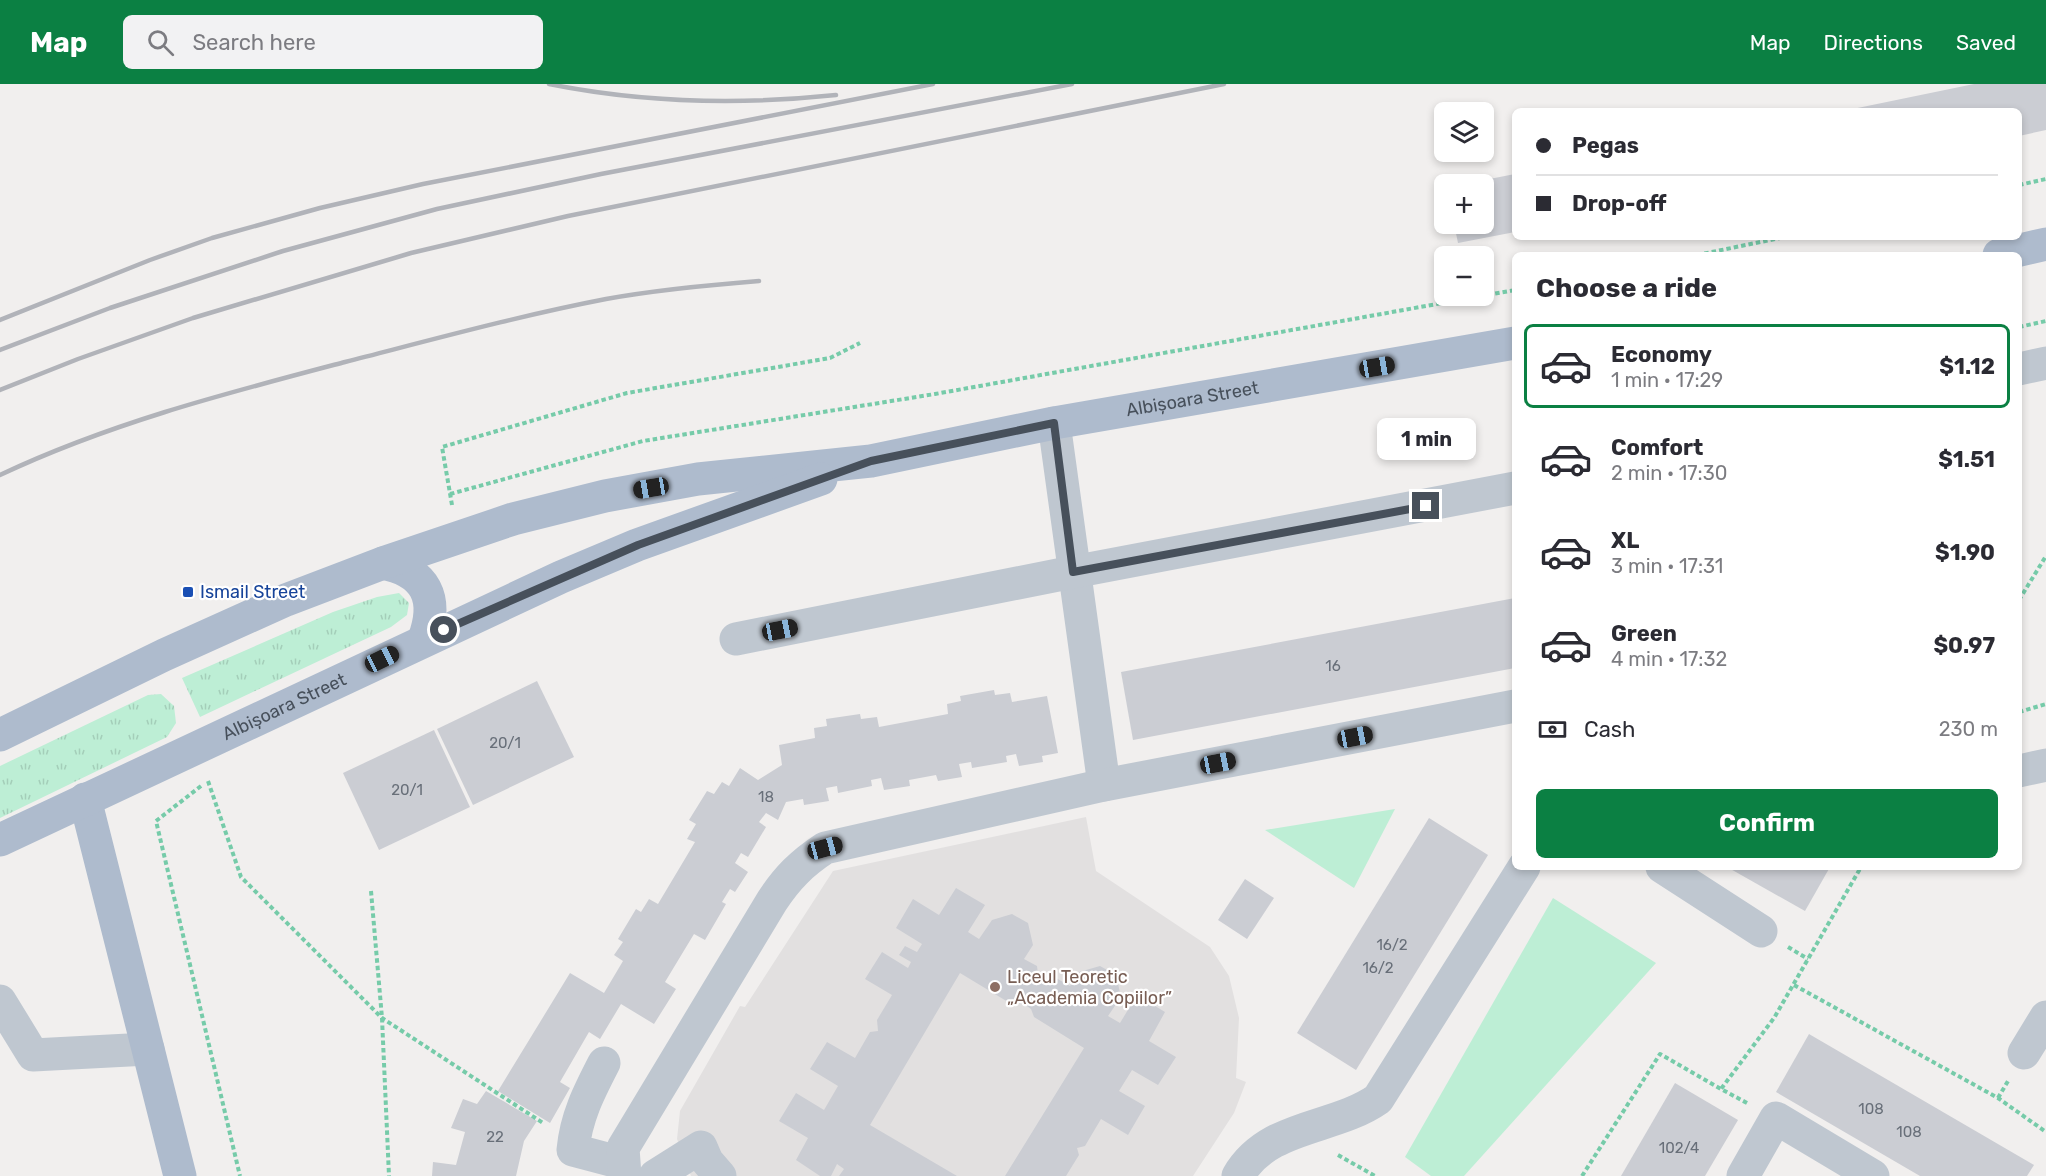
<!DOCTYPE html>
<meta charset="utf-8">
<style>
:root{--surface:#fff;--page:#f2f2f3;--text:#2b2b33;--muted:#7c7c81;--line:#e1e1e2;--accent:#0b8043}
body{margin:0;font-family:Rubik,sans-serif;background:var(--page);color:var(--text);height:100vh;display:flex;flex-direction:column;font-size:22px;white-space:nowrap}
*{box-sizing:border-box;margin:0}
p{font-size:20px;color:var(--muted)}
.icon{flex:none;width:33px;height:33px;fill:none;stroke:currentColor;stroke-width:2;stroke-linecap:round;stroke-linejoin:round}
.map{position:relative;flex:1;overflow:hidden}
.side{position:absolute;left:1512px;top:168px;width:510px;height:618px;display:flex;flex-direction:column;background:var(--surface);border-radius:9px;box-shadow:0 3px 9px #0003}
.side>*{flex:none}
.hud{position:absolute;left:1512px;top:24px;width:510px;height:132px;border-radius:9px;box-shadow:0 3px 9px #0003;display:grid;align-content:center;height:132px;padding:0 24px;background:var(--surface)}
.fabs{position:absolute;left:1434px;top:18px;display:grid;gap:12px}
.fabs a{display:grid;place-items:center;width:60px;height:60px;border-radius:9px;background:var(--surface);box-shadow:0 3px 9px #0003;font-size:30px}
.end{position:absolute;width:27px;height:27px;margin:-14px;border:8px solid #47505b;background:#fff;box-shadow:0 0 0 3px #fff}
.from{border-radius:50%}
.bubble{position:absolute;height:42px;border-radius:9px;background:var(--surface);box-shadow:0 3px 9px #0003;font-size:20px;font-weight:700;line-height:42px;text-align:center}
.car{position:absolute;width:18px;height:36px;margin:-18px -9px;border-radius:8px;box-shadow:0 0 4px 2px #0007;background:linear-gradient(#222 24%,#8ab4d8 0 40%,#222 0 76%,#8ab4d8 0 86%,#222 0)}
.hud b{display:flex;align-items:center;gap:21px;height:57px;font-size:22px}
.hud b+b{border-top:2px solid var(--line)}
.hud i{width:15px;height:15px;background:var(--text)}
ul{padding:0;list-style:none}
li{display:flex;align-items:center;gap:18px;height:84px;margin:0 12px 9px;padding:0 12px;border:3px solid transparent;border-radius:9px}
li div{flex:1}
li b{display:block;font-size:22px}
li em{font-style:normal;font-weight:700}
li.on{border-color:var(--accent)}
li>.icon{width:54px;height:54px;stroke-width:1.5}
h2{padding:0 24px;font-size:27px;line-height:72px}
.pay{display:flex;align-items:center;gap:15px;height:66px;padding:0 24px;font-size:22px}
.pay p{margin-inline-start:auto}
.cta{display:flex;gap:12px;margin-top:auto;padding:12px 24px}
.cta a{flex:1;height:69px;border-radius:9px;background:var(--accent);color:#fff;font-size:24px;font-weight:700;line-height:69px;text-align:center}
header{display:flex;align-items:center;gap:36px;box-sizing:border-box;height:84px;padding:0 30px;background:var(--accent);color:#fff}
header strong{font-size:28px}
nav{display:flex;gap:33px;margin-inline-start:auto;font-size:21px}
.search{width:420px;height:54px;background:var(--page);display:flex;align-items:center;gap:15px;box-sizing:border-box;padding:0 21px;border-radius:9px;color:var(--muted);font-size:22px}
.map>svg:first-child{display:block}
</style>
<header>
<strong>Map</strong>
<div class="search"><svg class="icon" aria-label="search" viewBox="0 0 24 24"><circle cx="10" cy="10" r="6"/><path d="M15 15l6 6"/></svg>Search here</div>
<nav><a>Map</a><a>Directions</a><a>Saved</a></nav>
</header>
<div class="map">
<svg width="2046" height="1092" viewBox="0 0 2046 1092">
<defs>
<pattern id="grass-tufts" width="24" height="20" patternUnits="userSpaceOnUse" patternTransform="scale(1.5)"><rect width="24" height="20" fill="#bdeed5"/><path d="M3 7l-1-3M5 7V3M7 7l1-3M15 17l-1-3M17 17v-4M19 17l1-3" fill="none" stroke="#a4ceb9"/></pattern>
</defs>
<rect width="100%" height="100%" fill="#f1efee"/>
<!-- education -->
<path fill="#e2e0e0" d="M1086,733L1096,787L1210,863L1229,892L1239,934L1236,994L1246,998L1234,1029L1193,1092H691L677,1055L680,1027L740,922L745,923L833,787Z"/>
<!-- grass -->
<g fill="url(#grass-tufts)">
<path d="M399,509L409,519L407,531L391,543L200,633L182,594L333,528L377,513Z"/>
<path d="M161,610L174,622L176,639L167,653L0,734V682L148,611Z"/>
</g>
<!-- green -->
<g fill="#bdeed5">
<path d="M1395,725L1354,804L1265,746Z"/>
<path d="M1553,814L1656,879L1464,1092H1431L1405,1073Z"/>
</g>
<!-- building -->
<g fill="#cbcdd3">
<path d="M1974,0H2046V46L2019,52V27H1843Z"/>
<path d="M1515,90V148L1458,159L1454,140H1484V100L1469,99Z"/>
<path d="M1515,514V584L1133,656L1121,588Z"/>
<path d="M537,597L574,673L473,721L437,645Z"/>
<path d="M994,606L995,611L1010,609L1012,618L1047,612L1058,669L1042,672L1043,678L1019,682L1016,670L1006,672L1007,678L972,684L971,678L959,680L962,693L938,697L936,691L909,696L910,702L884,706L881,694L871,696L872,702L838,709L837,702L826,704L829,717L804,721L803,715L786,718L778,736L766,729L759,738L766,743L748,773L741,769L735,779L748,788L735,808L730,805L722,818L726,820L705,856L694,850L665,898L676,905L654,940L621,920L600,955L589,948L560,998L570,1004L550,1039L498,1007L570,889L604,909L623,877L614,871L623,858L618,855L636,825L641,828L649,815L658,820L695,758L687,755L696,740L689,736L707,707L714,710L722,698L729,702L740,684L758,696L782,681L779,661L815,654L814,644L827,642L826,635L860,630L861,635L877,633L879,643L948,630L947,620L961,617L960,612Z"/>
<path d="M434,646L470,723L379,766L343,689Z"/>
<path d="M1429,734L1488,771L1356,986L1297,949Z"/>
<path d="M1727,783H1830L1805,827Z"/>
<path d="M1245,795L1274,814L1247,855L1218,836Z"/>
<path d="M956,804L985,821L968,848L979,855L992,836L1012,830L1028,839L1033,861L1024,875L1037,882L1038,890L1048,896L1056,894L1070,902L1079,888L1100,882L1116,891L1121,913L1108,932L1120,939L1137,911L1165,928L1149,957L1176,973L1158,1001L1132,986L1119,1007L1145,1022L1128,1051L1101,1035L1085,1062L1077,1064L1079,1071L1066,1092H1005L1084,964L1034,933L1031,925L1023,919L1013,921L960,889L870,1041L957,1092H839L844,1085L837,1080L831,1092H820L796,1076L808,1054L779,1037L796,1009L824,1026L838,1002L810,985L827,958L855,974L870,948L878,947L877,936L892,911L865,895L882,868L908,884L911,878L899,871L905,862L917,868L922,860L896,844L913,815L939,831Z"/>
<path d="M1809,950L2034,1081L2027,1092H1920L1776,1008Z"/>
<path d="M1675,999L1738,1036L1705,1092H1621Z"/>
<path d="M486,1007L537,1037L524,1057L516,1092H432L433,1078L456,1081L465,1048L451,1044L463,1015L477,1020Z"/>
</g>
<g fill="none" stroke-linecap="round" stroke-linejoin="round">
<!-- path -->
<g stroke="#76cba9" stroke-width="4" stroke-dasharray="4.5 3" stroke-linecap="butt">
<path d="M2019,101L2046,95"/>
<path d="M1697,171L1785,153"/>
<path d="M2019,243L2046,237"/>
<path d="M450,410L643,357L935,310L1515,206"/>
<path d="M452,421L442,363L627,309L830,274L860,259"/>
<path d="M2019,516L2046,472"/>
<path d="M2019,628L2046,620"/>
<path d="M208,697L241,793L382,934L543,1039"/>
<path d="M201,702L156,737L240,1092"/>
<path d="M371,807L382,934L389,1092"/>
<path d="M1788,863L1808,875"/>
<path d="M1794,901L1998,1014L2046,1048"/>
<path d="M1998,1014L2008,997"/>
<path d="M1747,1019L1721,1005L1774,934L1861,783"/>
<path d="M1338,1071L1375,1092"/>
<path d="M1582,1092L1660,970L1721,1005"/>
</g>
<!-- minor -->
<g stroke="#bfc7d0" stroke-width="33">
<path d="M2019,285L2046,279"/>
<path d="M1054,339L1104,701"/>
<path d="M736,555L1073,488L1515,404"/>
<path d="M2019,687L2046,681"/>
<path d="M1662,783L1761,847"/>
<path d="M0,917L33,971L148,965"/>
<path d="M2024,969L2046,933"/>
<path d="M604,979C589,1008 576,1033 573,1066L622,1079"/>
<path d="M625,1092L623,1064L772,817C787,794 802,779 825,764L1104,701L1515,622"/>
<path d="M655,1092L701,1063L707,1077L720,1092"/>
<path d="M1238,1092C1268,1040 1334,1046 1378,1015L1524,783"/>
<path d="M1743,1092L1776,1034L1873,1092"/>
</g>
<!-- major -->
<g stroke="#aebbcd" stroke-width="33">
<path d="M1999,171L2046,160"/>
<path d="M383,479C426,488 439,514 424,555"/>
<path id="s1" d="M0,651L164,571L286,516L383,479L513,435L605,412L698,395L871,377L1054,339L1515,259"/>
<path d="M85,715L180,1092"/>
<path id="s2" d="M0,756L561,493L637,461L821,395"/>
</g>
<!-- rail -->
<g stroke="#b1b3b9" stroke-width="4.5">
<path d="M549,0C644,19 740,21 836,11"/>
<path d="M0,236L150,176L212,154L320,124L423,100L933,0"/>
<path d="M0,266L110,224L283,167L437,125L601,90L1072,0"/>
<path d="M0,306L78,275L193,234L411,169L568,132L1224,0"/>
<path d="M0,391C110,339 227,309 345,278C431,256 518,232 606,215C656,206 708,201 759,197"/>
</g>
</g>
<g fill="none" stroke-linecap="round" stroke-linejoin="round">
<!-- route -->
<path stroke="#47505b" stroke-width="8" d="M444,546L638,461L871,377L1054,339L1073,488L1426,422"/>
</g>
<!-- markers -->
<rect fill="#1a4fb4" stroke="#fff" stroke-width="2" x="182" y="502" width="12" height="12" rx="3"/>
<circle fill="#8d6e63" stroke="#fff" stroke-width="2" cx="995" cy="903" r="6"/>
<g text-anchor="middle" stroke-width="4.5" stroke-linejoin="round" paint-order="stroke">
<!-- number labels -->
<g font-size="15" fill="#686f79">
<text x="1333" y="587">16</text>
<text x="505" y="664">20/1</text>
<text x="407" y="711">20/1</text>
<text x="766" y="718">18</text>
<text x="1392" y="866">16/2</text>
<text x="1378" y="889">16/2</text>
<text x="1871" y="1030">108</text>
<text x="1909" y="1053">108</text>
<text x="495" y="1058">22</text>
<text x="1679" y="1069">102/4</text>
</g>
<!-- street labels -->
<g font-size="18" fill="#47505b" stroke="#fff">
<text dy="6" stroke="none"><textPath href="#s1" startOffset="1248">Albișoara Street</textPath></text>
<text dy="6" stroke="none"><textPath href="#s2" startOffset="314">Albișoara Street</textPath></text>
</g>
<!-- transit labels -->
<g font-size="18" fill="#164399" stroke="#fff" text-anchor="start">
<text x="200" y="514">Ismail Street</text>
</g>
<!-- education labels -->
<g font-size="18" fill="#785e54" stroke="#fff" text-anchor="start">
<text x="1007" y="899">Liceul Teoretic<tspan x="1007" dy="21">„Academia Copiilor”</tspan></text>
</g>
</g>
</svg>
<div class="fabs">
<a><svg class="icon" aria-label="layers" viewBox="0 0 24 24"><path d="M12 4l9 5-9 5-9-5zM3 14l9 5 9-5"/></svg></a>
<a>+</a>
<a>−</a>
</div>
<i class="end from" style="left:444px;top:546px"></i>
<i class="end" style="left:1426px;top:422px"></i>
<div class="bubble" style="left:1377px;top:334px;width:99px">1 min</div>
<i class="car" style="left:1377px;top:283px;rotate:80deg"></i>
<i class="car" style="left:651px;top:404px;rotate:260deg"></i>
<i class="car" style="left:780px;top:546px;rotate:79deg"></i>
<i class="car" style="left:382px;top:575px;rotate:64deg"></i>
<i class="car" style="left:1355px;top:653px;rotate:79deg"></i>
<i class="car" style="left:1218px;top:679px;rotate:79deg"></i>
<i class="car" style="left:825px;top:764px;rotate:75deg"></i>
<div class="hud">
<b><i class="from"></i>Pegas</b>
<b><i></i>Drop-off</b>
</div>
<section class="side">
<h2>Choose a ride</h2>
<ul>
<li class="on"><svg class="icon" aria-label="car" viewBox="0 0 24 24"><path d="M5 17H2v-5l4-1 3-4h7l3 4 3 1v5h-3M9 17h6M6 11h13"/><circle cx="7" cy="17" r="2"/><circle cx="17" cy="17" r="2"/></svg><div><b>Economy</b><p>1 min · 17:29</p></div><em>$1.12</em></li>
<li><svg class="icon" aria-label="car" viewBox="0 0 24 24"><path d="M5 17H2v-5l4-1 3-4h7l3 4 3 1v5h-3M9 17h6M6 11h13"/><circle cx="7" cy="17" r="2"/><circle cx="17" cy="17" r="2"/></svg><div><b>Comfort</b><p>2 min · 17:30</p></div><em>$1.51</em></li>
<li><svg class="icon" aria-label="car" viewBox="0 0 24 24"><path d="M5 17H2v-5l4-1 3-4h7l3 4 3 1v5h-3M9 17h6M6 11h13"/><circle cx="7" cy="17" r="2"/><circle cx="17" cy="17" r="2"/></svg><div><b>XL</b><p>3 min · 17:31</p></div><em>$1.90</em></li>
<li><svg class="icon" aria-label="car" viewBox="0 0 24 24"><path d="M5 17H2v-5l4-1 3-4h7l3 4 3 1v5h-3M9 17h6M6 11h13"/><circle cx="7" cy="17" r="2"/><circle cx="17" cy="17" r="2"/></svg><div><b>Green</b><p>4 min · 17:32</p></div><em>$0.97</em></li>
</ul>
<div class="pay"><svg class="icon" aria-label="cash" viewBox="0 0 24 24"><path d="M3 7h18v10H3z"/><circle cx="12" cy="12" r="2"/></svg>Cash<p>230 m</p></div>
<div class="cta"><a>Confirm</a></div>
</section>
</div>
